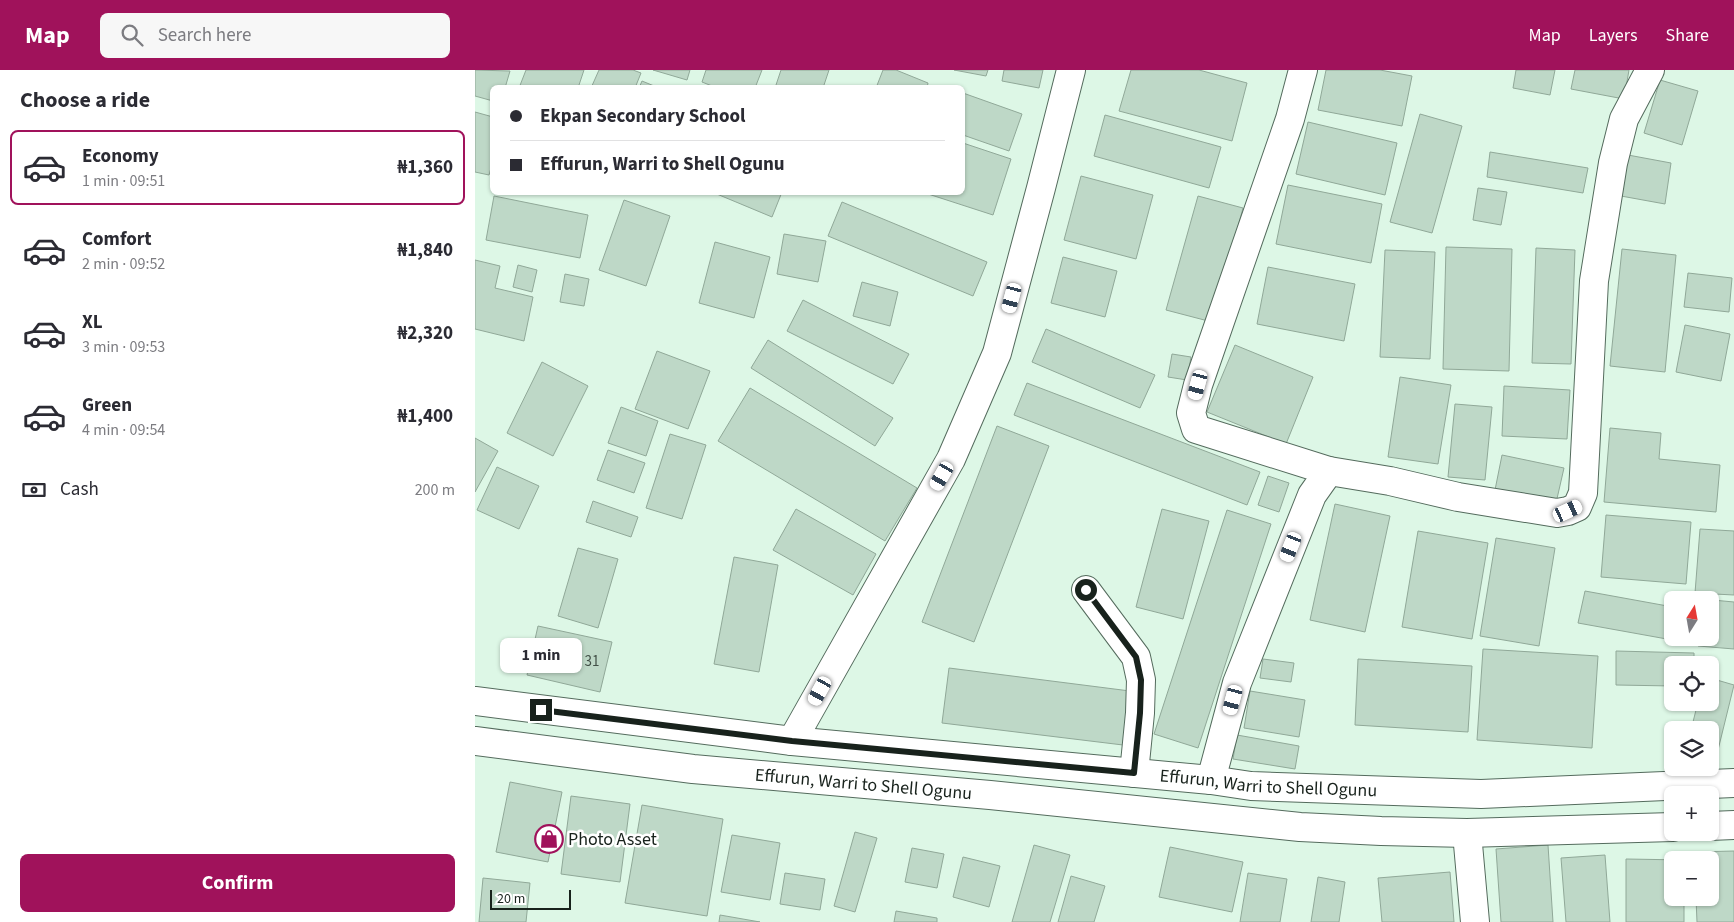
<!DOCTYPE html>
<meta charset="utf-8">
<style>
:root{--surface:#fff;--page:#f7f7f7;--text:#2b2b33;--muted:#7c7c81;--line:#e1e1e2;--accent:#a0125b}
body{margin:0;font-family:"Source Sans 3",sans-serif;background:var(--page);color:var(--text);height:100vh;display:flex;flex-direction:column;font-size:19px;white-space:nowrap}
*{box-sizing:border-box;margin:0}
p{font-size:16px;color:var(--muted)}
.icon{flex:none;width:28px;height:28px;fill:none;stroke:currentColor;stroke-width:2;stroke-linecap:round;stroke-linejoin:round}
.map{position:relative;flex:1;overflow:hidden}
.side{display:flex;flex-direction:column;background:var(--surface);width:475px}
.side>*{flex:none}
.guide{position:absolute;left:15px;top:15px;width:475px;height:110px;border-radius:8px;box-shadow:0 1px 4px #0004;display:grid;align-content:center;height:110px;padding:0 20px;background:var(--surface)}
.needle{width:32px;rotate:11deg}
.controls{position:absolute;left:1189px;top:521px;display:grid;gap:10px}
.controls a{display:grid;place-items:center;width:55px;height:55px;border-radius:8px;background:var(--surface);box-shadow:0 1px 4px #0004;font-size:25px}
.scale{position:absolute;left:15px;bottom:12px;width:81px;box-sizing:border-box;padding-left:5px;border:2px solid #18221c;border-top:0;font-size:14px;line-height:18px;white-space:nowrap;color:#18221c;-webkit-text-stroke:4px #fff;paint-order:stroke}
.end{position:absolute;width:22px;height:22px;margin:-11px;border:6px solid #18221c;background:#fff;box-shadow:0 0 0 2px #fff}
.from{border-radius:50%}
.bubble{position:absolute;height:35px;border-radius:8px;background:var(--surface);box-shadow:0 1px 4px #0004;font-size:16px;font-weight:700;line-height:35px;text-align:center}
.car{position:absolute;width:15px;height:30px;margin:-15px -8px;border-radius:6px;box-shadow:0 0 4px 1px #0007;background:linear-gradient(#fff 24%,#345 0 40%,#fff 0 76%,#345 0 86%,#fff 0)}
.guide b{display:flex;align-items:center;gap:18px;height:48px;font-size:19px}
.guide b+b{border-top:1px solid var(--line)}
.guide i{width:12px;height:12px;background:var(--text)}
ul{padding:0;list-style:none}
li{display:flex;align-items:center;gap:15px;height:75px;margin:0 10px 8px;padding:0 10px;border:2px solid transparent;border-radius:8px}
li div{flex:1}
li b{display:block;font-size:19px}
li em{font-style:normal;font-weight:700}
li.on{border-color:var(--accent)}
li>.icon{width:45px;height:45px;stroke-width:1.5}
h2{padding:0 20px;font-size:22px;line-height:60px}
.pay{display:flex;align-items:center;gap:12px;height:55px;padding:0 20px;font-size:19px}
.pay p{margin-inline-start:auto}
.button{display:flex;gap:10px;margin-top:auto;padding:10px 20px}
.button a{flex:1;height:58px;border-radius:8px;background:var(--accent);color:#fff;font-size:20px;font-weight:700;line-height:58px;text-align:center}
header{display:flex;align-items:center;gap:30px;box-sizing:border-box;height:70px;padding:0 25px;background:var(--accent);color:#fff}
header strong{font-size:24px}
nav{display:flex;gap:28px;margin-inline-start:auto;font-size:18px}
.search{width:350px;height:45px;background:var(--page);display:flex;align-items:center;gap:12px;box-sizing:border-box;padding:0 18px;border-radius:8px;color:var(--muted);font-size:19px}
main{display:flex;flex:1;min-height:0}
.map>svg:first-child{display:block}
</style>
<header>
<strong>Map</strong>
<div class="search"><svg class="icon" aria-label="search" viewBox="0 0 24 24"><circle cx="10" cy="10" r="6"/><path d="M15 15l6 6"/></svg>Search here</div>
<nav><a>Map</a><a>Layers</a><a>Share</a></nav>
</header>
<main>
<section class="side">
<h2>Choose a ride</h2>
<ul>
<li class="on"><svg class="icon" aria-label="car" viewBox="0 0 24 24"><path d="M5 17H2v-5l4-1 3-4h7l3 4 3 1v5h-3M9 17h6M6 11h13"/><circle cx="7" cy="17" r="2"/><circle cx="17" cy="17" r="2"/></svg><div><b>Economy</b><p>1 min · 09:51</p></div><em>₦1,360</em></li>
<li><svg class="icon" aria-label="car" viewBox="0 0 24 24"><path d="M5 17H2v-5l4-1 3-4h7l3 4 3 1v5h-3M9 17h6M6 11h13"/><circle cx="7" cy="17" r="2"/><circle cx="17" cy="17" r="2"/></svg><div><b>Comfort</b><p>2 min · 09:52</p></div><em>₦1,840</em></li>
<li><svg class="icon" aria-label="car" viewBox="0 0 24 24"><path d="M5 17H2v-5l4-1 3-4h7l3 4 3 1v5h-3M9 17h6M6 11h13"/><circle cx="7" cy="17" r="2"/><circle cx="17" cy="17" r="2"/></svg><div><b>XL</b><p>3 min · 09:53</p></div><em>₦2,320</em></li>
<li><svg class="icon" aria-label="car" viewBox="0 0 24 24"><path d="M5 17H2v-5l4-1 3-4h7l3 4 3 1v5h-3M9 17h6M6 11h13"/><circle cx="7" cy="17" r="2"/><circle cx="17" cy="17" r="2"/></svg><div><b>Green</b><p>4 min · 09:54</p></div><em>₦1,400</em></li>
</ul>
<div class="pay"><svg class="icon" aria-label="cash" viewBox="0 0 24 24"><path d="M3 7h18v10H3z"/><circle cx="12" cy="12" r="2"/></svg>Cash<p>200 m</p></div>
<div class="button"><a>Confirm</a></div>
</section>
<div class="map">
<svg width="1259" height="852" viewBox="0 0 1259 852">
<rect width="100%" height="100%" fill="#ddf7e6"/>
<!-- building -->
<g fill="#bed8c7" stroke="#90a898">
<path d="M0,0L35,1L30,18H18V31L0,26Z"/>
<path d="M51,0H109L103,18H44Z"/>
<path d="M124,0H158L166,3L160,18H116Z"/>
<path d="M178,0H215L212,10Z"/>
<path d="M231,0H287L280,18H242L227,12Z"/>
<path d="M306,0H354L348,18H300Z"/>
<path d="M408,0H421L453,13L452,18H401Z"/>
<path d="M479,0H513L511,6Z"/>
<path d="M529,0H568L564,18L527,11Z"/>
<path d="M656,0H724L772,13L757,71L644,41Z"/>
<path d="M851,0H905L937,6L927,56L843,40Z"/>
<path d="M1041,0H1080L1075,25L1038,18Z"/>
<path d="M1100,0H1154L1149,29L1096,19Z"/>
<path d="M1185,10L1223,21L1207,75L1169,63Z"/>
<path d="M167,11L184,18H164Z"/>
<path d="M488,23L547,44L534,81L488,65Z"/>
<path d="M0,42L18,47V91L14,105L0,102Z"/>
<path d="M945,44L987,56L957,163L915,152Z"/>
<path d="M630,45L746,77L734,118L619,86Z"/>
<path d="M833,52L922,73L910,125L821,104Z"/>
<path d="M488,73L536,89L518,145L447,122H488Z"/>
<path d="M1015,82L1113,98L1108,123L1012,107Z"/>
<path d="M1153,85L1196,93L1190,134L1146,126Z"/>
<path d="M606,106L678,125L661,189L589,170Z"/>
<path d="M813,115L907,134L896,193L801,174Z"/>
<path d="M1003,118L1032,122L1026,155L998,150Z"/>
<path d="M237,122H307L297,147Z"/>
<path d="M19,126L113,145L105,188L11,170Z"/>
<path d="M723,126L768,138L737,252L691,240Z"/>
<path d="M149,130L195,146L171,216L124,200Z"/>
<path d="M367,132L512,192L498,226L353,166Z"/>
<path d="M309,164L351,171L343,212L302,204Z"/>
<path d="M240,172L295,187L279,248L224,233Z"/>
<path d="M971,177L1037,179L1034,301L968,299Z"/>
<path d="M1061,178L1100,180L1096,294L1057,293Z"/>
<path d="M1147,179L1201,185L1190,302L1135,296Z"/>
<path d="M910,180L960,182L955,289L905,287Z"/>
<path d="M588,187L642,201L630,247L576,233Z"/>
<path d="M0,190L25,196L20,218L58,227L49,271L0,259Z"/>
<path d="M43,195L62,200L57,222L38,217Z"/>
<path d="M793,197L880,214L869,271L782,254Z"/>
<path d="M1213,203L1257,208L1254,242L1209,237Z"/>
<path d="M90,204L114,209L109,236L85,232Z"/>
<path d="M387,212L423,222L415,256L378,246Z"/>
<path d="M328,230L434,284L418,314L312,261Z"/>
<path d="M1210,255L1255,264L1246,311L1201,302Z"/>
<path d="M571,259L680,305L665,338L557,292Z"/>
<path d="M293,270L418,348L400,376L276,298Z"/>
<path d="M760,275L838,307L811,374L732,342Z"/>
<path d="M182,281L235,301L213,359L160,339Z"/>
<path d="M697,284L716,287L712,310L693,307Z"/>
<path d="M67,292L113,316L78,386L32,363Z"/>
<path d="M925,307L976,315L963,394L913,387Z"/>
<path d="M552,313L785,402L772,435L539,345Z"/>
<path d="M1029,316L1095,320L1092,369L1027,366Z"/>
<path d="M275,318L442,418L410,471L243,371Z"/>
<path d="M980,334L1017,337L1010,410L973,407Z"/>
<path d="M146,337L183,351L171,386L133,373Z"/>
<path d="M522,356L574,376L499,572L447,552Z"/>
<path d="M1135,358L1186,363L1184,389L1245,395L1241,442L1129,432Z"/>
<path d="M195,364L231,375L207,449L171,438Z"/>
<path d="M0,368L23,381L0,422Z"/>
<path d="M133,380L170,393L159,423L122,410Z"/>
<path d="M1027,385L1089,398L1081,433L1020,420Z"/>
<path d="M22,397L64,416L44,459L2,440Z"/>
<path d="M793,406L814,413L804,442L783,435Z"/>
<path d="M118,431L163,447L156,467L111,452Z"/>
<path d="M860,434L915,446L890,562L835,550Z"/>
<path d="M321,439L401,484L378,525L298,480Z"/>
<path d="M687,439L734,451L708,549L661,537Z"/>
<path d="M752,440L796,454L723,678L679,664Z"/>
<path d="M1131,445L1216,452L1211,514L1126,507Z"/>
<path d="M1225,459L1259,461V525L1220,523Z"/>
<path d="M943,461L1013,473L997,569L927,557Z"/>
<path d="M1021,468L1080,478L1064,576L1005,566Z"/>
<path d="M103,478L143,489L123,558L83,546Z"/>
<path d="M259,487L303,495L284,602L239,594Z"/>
<path d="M1110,521L1198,537V568H1215L1214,573L1103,553Z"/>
<path d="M1227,529L1259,532V579L1223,576L1224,568H1235V530Z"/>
<path d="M63,556L137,572L125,622L52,605Z"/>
<path d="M1008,579L1123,586L1117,678L1002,670Z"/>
<path d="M1141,581L1219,583V595H1198V616L1141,615Z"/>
<path d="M788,589L819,593L816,612L785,608Z"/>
<path d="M883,589L997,596L993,662L880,655Z"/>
<path d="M474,598L655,621L648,675L467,653Z"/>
<path d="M1235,608L1259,615L1243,680L1235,678V660H1216L1223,632H1235Z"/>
<path d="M775,621L830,630L824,667L769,658Z"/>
<path d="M762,665L824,676L820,699L758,689Z"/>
<path d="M35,712L87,722L73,792L21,782Z"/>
<path d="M96,726L155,734L145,812L86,804Z"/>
<path d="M167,735L248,749L232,846L150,833Z"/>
<path d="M380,762L402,768L380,842L359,836Z"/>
<path d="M257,765L305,773L295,830L246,822Z"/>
<path d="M559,775L595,785L575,852H537Z"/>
<path d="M1073,775L1078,852H1026L1021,779Z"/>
<path d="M695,777L768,792L757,842L684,827Z"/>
<path d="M437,778L469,784L462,818L430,812Z"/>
<path d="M1259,781V852H1222L1221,828H1235V790H1220L1219,782Z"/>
<path d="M1130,785L1135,852H1091L1086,788Z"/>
<path d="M488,787L525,796L514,837L478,827Z"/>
<path d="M1151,789L1210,790H1198V828H1209V852H1151Z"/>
<path d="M975,802L979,852H907L903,808Z"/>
<path d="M310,803L350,809L345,840L305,834Z"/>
<path d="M773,803L812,809L805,852H765Z"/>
<path d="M596,806L630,816L619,852H583Z"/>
<path d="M843,807L870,812L864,852H836Z"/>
<path d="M8,808L55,813L51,852H4Z"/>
<path d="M421,841L462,848V852H419Z"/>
<path d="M245,845L285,852H244Z"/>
</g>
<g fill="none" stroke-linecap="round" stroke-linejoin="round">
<defs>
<g id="minor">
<path d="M854,401L915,411L983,427L1082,443L1093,441L1102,437L1108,423L1119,211L1138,93L1149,49L1175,0"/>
<path d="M611,520L661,587L666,610L665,643L659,703"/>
<path d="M317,671L476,389L522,283L566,118L596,0"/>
<path d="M736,710L762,613L837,425L854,401L721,359L716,343L723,315L815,49L828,0"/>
<path d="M992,763L1000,852"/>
</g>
<g id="major">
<path id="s1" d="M0,631L317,671L736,710L776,716L1006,724L1259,713"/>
<path id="s2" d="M0,671L218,699L515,725L825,757L906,761L992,763L1198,757"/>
<path d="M1235,756L1259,755"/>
</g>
</defs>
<!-- minor casing -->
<use href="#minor" stroke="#546b5d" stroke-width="30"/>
<!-- major casing -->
<use href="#major" stroke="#546b5d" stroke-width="30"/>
<!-- minor -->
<use href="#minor" stroke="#fff" stroke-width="28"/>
<!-- major -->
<use href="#major" stroke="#fff" stroke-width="28"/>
</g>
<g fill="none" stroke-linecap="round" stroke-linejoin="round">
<!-- route -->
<path stroke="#18221c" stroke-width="6" d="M66,640L317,671L659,703L665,643L666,610L661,587L611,520"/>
</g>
<!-- icons -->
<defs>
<symbol id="shop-ring" viewBox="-11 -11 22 22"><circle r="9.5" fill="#fff" stroke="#a0125b" stroke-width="1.5"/><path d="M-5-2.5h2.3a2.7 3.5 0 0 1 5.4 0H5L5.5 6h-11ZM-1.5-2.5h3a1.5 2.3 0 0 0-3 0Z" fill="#a0125b"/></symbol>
</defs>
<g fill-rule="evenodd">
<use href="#shop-ring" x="58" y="753" width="32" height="32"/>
</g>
<g text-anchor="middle" stroke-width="5" stroke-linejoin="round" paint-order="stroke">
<!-- number labels -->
<g font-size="15" fill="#425047">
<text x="117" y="596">31</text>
</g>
<!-- street labels -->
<g font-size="18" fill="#18221c" stroke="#fff">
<text dy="6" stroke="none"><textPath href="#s1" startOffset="798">Effurun, Warri to Shell Ogunu</textPath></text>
<text dy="6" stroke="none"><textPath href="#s2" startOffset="391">Effurun, Warri to Shell Ogunu</textPath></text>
</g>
<!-- poi labels -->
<g font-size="18" fill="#18221c" stroke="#fff" text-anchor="start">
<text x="93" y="775">Photo Asset</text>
</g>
</g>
</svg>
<div class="controls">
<a><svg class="needle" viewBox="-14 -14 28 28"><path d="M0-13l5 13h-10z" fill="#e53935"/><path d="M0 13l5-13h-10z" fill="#7c7c81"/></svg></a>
<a><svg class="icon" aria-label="locate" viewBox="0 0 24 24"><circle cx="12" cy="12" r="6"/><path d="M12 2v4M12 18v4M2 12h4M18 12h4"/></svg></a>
<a><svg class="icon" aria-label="layers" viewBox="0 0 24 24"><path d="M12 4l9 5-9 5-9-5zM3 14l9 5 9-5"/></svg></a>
<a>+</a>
<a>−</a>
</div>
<div class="scale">20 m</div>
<i class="end from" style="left:611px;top:520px"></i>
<i class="end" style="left:66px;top:640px"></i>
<div class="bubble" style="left:25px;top:568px;width:82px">1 min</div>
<i class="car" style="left:537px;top:228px;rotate:195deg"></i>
<i class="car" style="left:723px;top:315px;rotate:195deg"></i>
<i class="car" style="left:467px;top:406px;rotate:210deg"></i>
<i class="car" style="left:1093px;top:441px;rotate:65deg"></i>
<i class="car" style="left:816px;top:477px;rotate:202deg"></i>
<i class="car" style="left:345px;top:621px;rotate:209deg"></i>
<i class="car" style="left:758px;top:630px;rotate:195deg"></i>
<div class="guide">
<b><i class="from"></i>Ekpan Secondary School</b>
<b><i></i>Effurun, Warri to Shell Ogunu</b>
</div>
</div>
</main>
